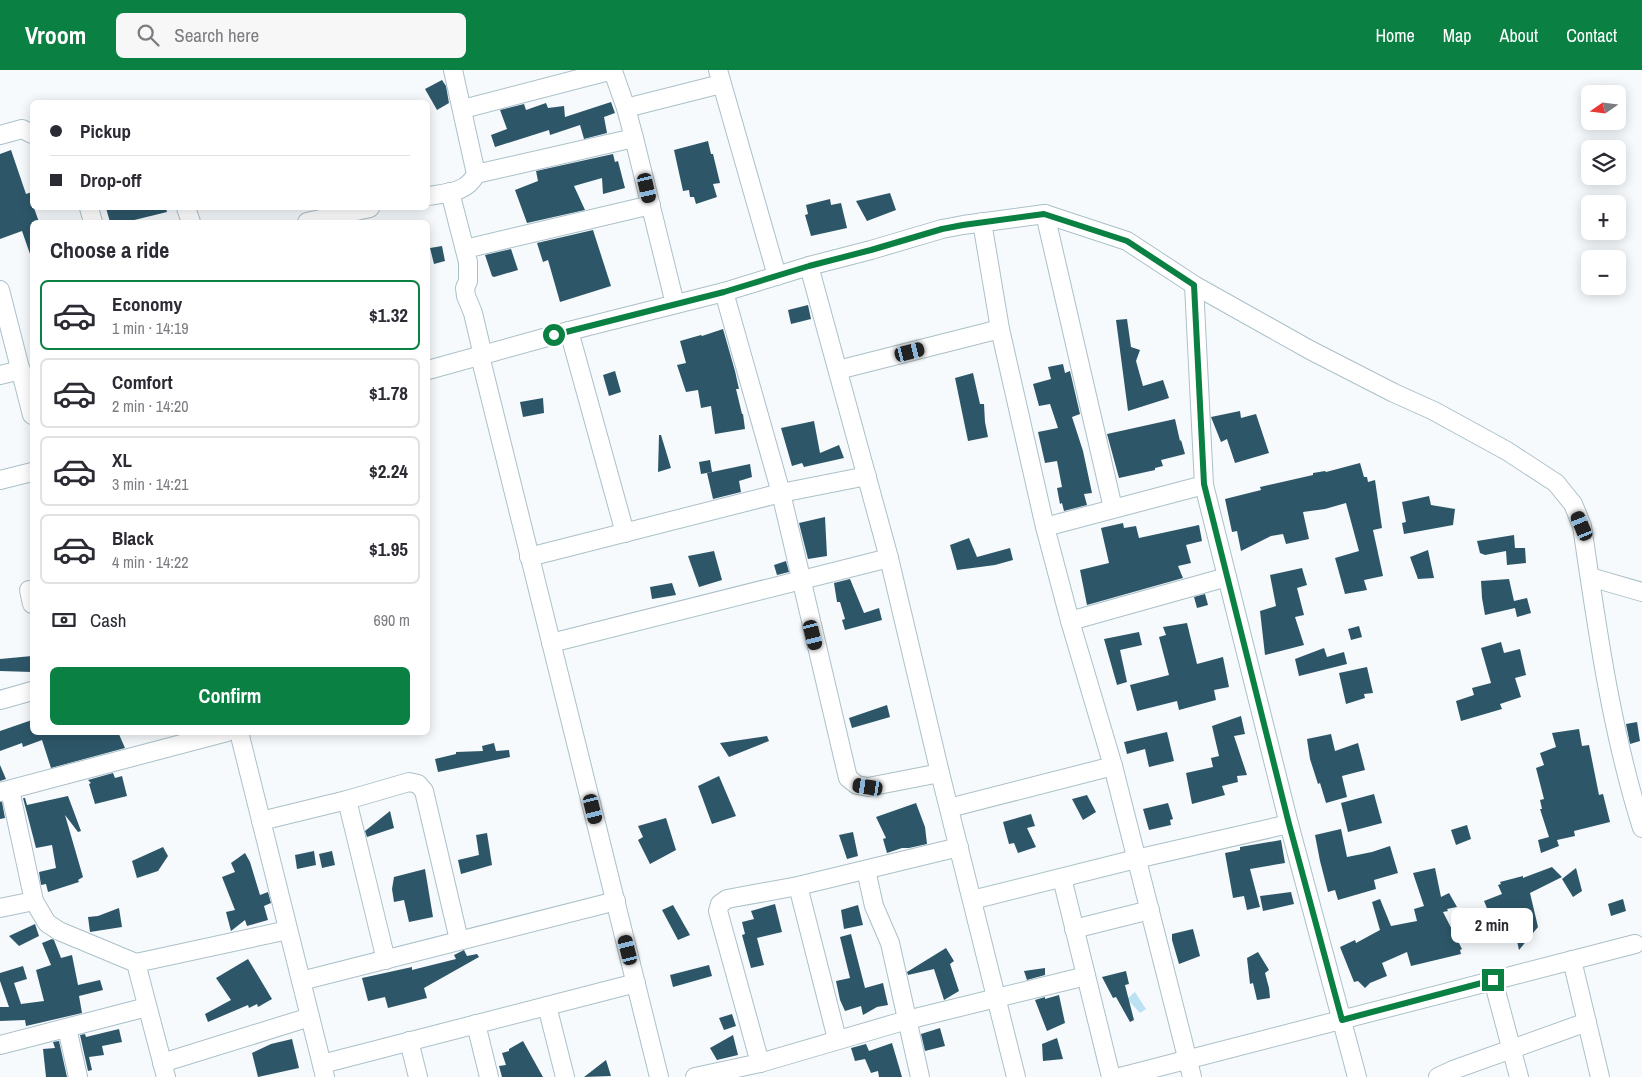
<!DOCTYPE html>
<meta charset="utf-8">
<style>
:root{--surface:#fff;--page:#f7f7f7;--text:#2b2b33;--muted:#7c7c81;--line:#e1e1e2;--accent:#0b8043}
body{margin:0;font-family:"Archivo Narrow",sans-serif;background:var(--page);color:var(--text);height:100vh;display:flex;flex-direction:column;font-size:19px;white-space:nowrap}
*{box-sizing:border-box;margin:0}
p{font-size:16px;color:var(--muted)}
.icon{flex:none;width:28px;height:28px;fill:none;stroke:currentColor;stroke-width:2;stroke-linecap:round;stroke-linejoin:round}
.map{position:relative;flex:1;overflow:hidden}
.panel{position:absolute;left:30px;top:150px;width:400px;height:515px;display:flex;flex-direction:column;background:var(--surface);border-radius:8px;box-shadow:0 2px 12px #0003}
.panel>*{flex:none}
.top-card{position:absolute;left:30px;top:30px;width:400px;height:110px;border-radius:8px;box-shadow:0 2px 12px #0003;display:grid;align-content:center;height:110px;padding:0 20px;background:var(--surface)}
.needle{width:32px;rotate:256deg}
.controls{position:absolute;left:1581px;top:15px;display:grid;gap:10px}
.controls a{display:grid;place-items:center;width:45px;height:45px;border-radius:8px;background:var(--surface);box-shadow:0 2px 12px #0003;font-size:25px}
.end{position:absolute;width:22px;height:22px;margin:-11px;border:6px solid #0b8043;background:#fff;box-shadow:0 0 0 2px #fff}
.from{border-radius:50%}
.bubble{position:absolute;height:35px;border-radius:8px;background:var(--surface);box-shadow:0 2px 12px #0003;font-size:16px;font-weight:700;line-height:35px;text-align:center}
.car{position:absolute;width:15px;height:30px;margin:-15px -8px;border-radius:6px;box-shadow:0 0 4px 1px #0007;background:linear-gradient(#222 24%,#8ab4d8 0 40%,#222 0 76%,#8ab4d8 0 86%,#222 0)}
.top-card b{display:flex;align-items:center;gap:18px;height:48px;font-size:19px}
.top-card b+b{border-top:1px solid var(--line)}
.top-card i{width:12px;height:12px;background:var(--text)}
ul{padding:0;list-style:none}
li{display:flex;align-items:center;gap:15px;height:70px;margin:0 10px 8px;padding:0 10px;border:2px solid var(--line);border-radius:8px}
li div{flex:1}
li b{display:block;font-size:19px}
li em{font-style:normal;font-weight:700}
li.selected{border-color:var(--accent)}
li>.icon{width:45px;height:45px;stroke-width:1.5}
h2{padding:0 20px;font-size:22px;line-height:60px}
.pay{display:flex;align-items:center;gap:12px;height:55px;padding:0 20px;font-size:19px}
.pay p{margin-inline-start:auto}
.cta{display:flex;gap:10px;margin-top:auto;padding:10px 20px}
.cta a{flex:1;height:58px;border-radius:8px;background:var(--accent);color:#fff;font-size:20px;font-weight:700;line-height:58px;text-align:center}
header{display:flex;align-items:center;gap:30px;box-sizing:border-box;height:70px;padding:0 25px;background:var(--accent);color:#fff}
header strong{font-size:24px}
nav{display:flex;gap:28px;margin-inline-start:auto;font-size:18px}
.search{width:350px;height:45px;background:var(--page);display:flex;align-items:center;gap:12px;box-sizing:border-box;padding:0 18px;border-radius:8px;color:var(--muted);font-size:19px}
.map>svg:first-child{display:block}
</style>
<header>
<strong>Vroom</strong>
<div class="search"><svg class="icon" aria-label="search" viewBox="0 0 24 24"><circle cx="10" cy="10" r="6"/><path d="M15 15l6 6"/></svg>Search here</div>
<nav><a>Home</a><a>Map</a><a>About</a><a>Contact</a></nav>
</header>
<div class="map">
<svg width="1642" height="1007" viewBox="0 0 1642 1007">
<rect width="100%" height="100%" fill="#f6fafc"/>
<!-- green -->
<path fill="#bce1f2" d="M1135,922L1146,939L1140,943L1127,929Z"/>
<!-- building -->
<g fill="#2d5769">
<path d="M442,10L446,16L449,33L437,40L425,19Z"/>
<path d="M611,32L615,43L604,47L607,63L584,69L580,55L550,65L549,60L495,77L491,65L507,59L500,40L524,34L526,40L546,33L548,38L564,36L565,47Z"/>
<path d="M708,71L711,84H713L720,113L713,114L717,127L696,134L694,127H690L689,120L683,121L674,80Z"/>
<path d="M11,80L26,124L32,122V138H34L39,152H32V184H30L22,161L0,169V84Z"/>
<path d="M613,84L615,92L618,91L625,118L603,124L602,108L574,116L585,140L527,153L515,120L538,111L536,101Z"/>
<path d="M890,123L896,140L867,151L856,131Z"/>
<path d="M830,129L831,135L841,133L847,158L811,166L805,145L808,144L806,135Z"/>
<path d="M106,138H166L167,142L126,152H110Z"/>
<path d="M593,160L611,216L560,232L548,190L543,192L537,173Z"/>
<path d="M442,176L445,191L434,194L430,178Z"/>
<path d="M511,179L518,200L494,207L492,206L485,185Z"/>
<path d="M808,235L811,249L791,254L788,240Z"/>
<path d="M1127,249L1131,277L1140,280L1136,291L1143,316L1163,310L1169,328L1128,341L1116,250Z"/>
<path d="M723,259L735,301L739,319H736L742,344H743L745,359L715,364L711,336L701,338L698,320L686,322L677,295L686,293L680,271L701,265L702,266Z"/>
<path d="M1063,294L1065,303L1070,301L1080,344L1072,347L1083,381L1092,423L1084,424L1087,435L1064,441L1062,433L1060,434L1057,418L1062,417L1057,391L1045,393L1038,362L1058,358L1050,334L1039,336L1033,314L1051,309L1048,297Z"/>
<path d="M615,301L621,322L609,326L603,305Z"/>
<path d="M973,303L980,334H984L985,352L988,367L968,371L955,308Z"/>
<path d="M543,328L544,343L523,347L520,332Z"/>
<path d="M1240,341L1241,348L1256,344L1269,383L1235,393L1227,369L1221,372L1211,347Z"/>
<path d="M1175,349L1180,371L1181,370L1185,384L1161,390L1163,396L1155,398V400L1119,408L1107,364Z"/>
<path d="M814,351L820,383L839,375L844,388L804,397L802,393L792,396L781,358Z"/>
<path d="M659,365H661L671,398L658,402Z"/>
<path d="M710,390L712,402L701,404L699,392Z"/>
<path d="M1360,393L1364,407H1367L1368,412L1375,410L1382,458L1373,460L1383,506L1364,510L1367,520L1345,524L1335,488L1359,481L1346,433L1325,439L1303,442L1309,469L1286,474L1283,464L1271,466L1241,481L1237,461L1232,462L1225,429L1261,420L1260,417L1313,405V403L1325,401L1326,402Z"/>
<path d="M750,394L752,407L739,411L741,422L713,429L707,403Z"/>
<path d="M1429,426L1431,435L1455,439L1453,455L1404,464L1402,453L1406,452L1402,432Z"/>
<path d="M825,447L827,486L808,489L799,453Z"/>
<path d="M1123,453L1124,458L1136,456L1139,468L1199,455L1202,471L1186,475L1191,493L1178,496L1183,508L1087,535L1080,500L1109,493L1101,458Z"/>
<path d="M1514,465L1515,478H1525L1526,493L1507,495L1506,481L1485,485L1480,483L1477,471Z"/>
<path d="M969,468L977,487L1010,478L1013,490L995,495L957,500L950,475Z"/>
<path d="M1428,480L1434,508L1418,509L1410,487Z"/>
<path d="M714,481L722,510L699,517L688,486Z"/>
<path d="M786,491L789,502L777,505L774,495Z"/>
<path d="M1302,498L1307,515L1297,518L1304,545L1295,547L1304,575L1265,585L1260,541L1276,536L1270,505Z"/>
<path d="M850,509L864,543L879,538L882,550L845,560L842,550L845,549L840,532H837L834,513Z"/>
<path d="M1509,509L1514,531L1527,528L1531,543L1517,547L1515,538L1485,545L1482,528L1481,511Z"/>
<path d="M672,513L676,525L652,529L650,517Z"/>
<path d="M1205,524L1208,535L1197,538L1194,527Z"/>
<path d="M1187,553L1197,594L1223,587L1229,617L1214,620L1216,630L1179,640L1177,631L1137,641L1130,615L1169,605L1159,567L1166,565L1163,557Z"/>
<path d="M1359,556L1362,567L1351,570L1348,559Z"/>
<path d="M1139,562L1142,575L1120,580L1127,612L1117,615L1104,569Z"/>
<path d="M1501,572L1504,583L1520,579L1526,605L1515,608L1521,627L1500,634L1502,639L1461,651L1456,631L1474,625L1472,618L1491,613L1481,578Z"/>
<path d="M1324,578L1327,587L1344,582L1347,594L1299,606L1295,589Z"/>
<path d="M32,586V602L0,601V589Z"/>
<path d="M1367,597L1373,623L1364,624L1365,628L1346,634L1339,603Z"/>
<path d="M887,635L890,647L852,658L849,648Z"/>
<path d="M1241,646L1245,664L1234,666L1247,705L1237,706L1238,712L1222,716L1225,725L1192,734L1186,703L1213,697L1211,688L1219,686L1212,656Z"/>
<path d="M32,650V662H118L125,678L51,698L42,670L23,677L22,673L0,681V661Z"/>
<path d="M1637,652L1640,671L1630,674L1626,654Z"/>
<path d="M1579,659L1582,676L1589,675L1599,725L1603,724L1610,752L1574,761L1575,766L1557,770L1559,776L1541,783L1538,770L1549,767L1540,739H1542L1540,730L1544,729L1536,698L1544,695L1540,683L1556,677L1552,663Z"/>
<path d="M1167,662L1174,691L1149,697L1145,679L1127,684L1124,672Z"/>
<path d="M1331,664L1335,681L1358,673L1365,700L1342,706L1347,727L1326,733L1320,713L1318,714L1310,689L1307,669Z"/>
<path d="M767,666L769,671L729,687L720,673Z"/>
<path d="M494,673L496,681L509,680L510,687L438,702L435,689L456,684V682L483,681L482,676Z"/>
<path d="M0,695L6,709L0,711Z"/>
<path d="M113,703L115,708L122,706L127,726L95,734L89,714L91,713L88,710Z"/>
<path d="M719,706L736,746L712,754L698,716Z"/>
<path d="M1374,724L1382,753L1348,762L1341,733Z"/>
<path d="M1087,725L1096,742L1083,750L1072,729Z"/>
<path d="M68,726L81,761L78,762L65,745L83,807L78,810L79,812L48,822L46,814L41,815L39,802L56,798L52,775L36,778L23,728H25L27,735Z"/>
<path d="M0,732H2L5,748L0,749Z"/>
<path d="M916,733L925,757L927,774L909,778H902L887,783L883,769L886,768L876,747Z"/>
<path d="M1168,733L1173,749L1170,750L1171,755L1149,760L1143,739Z"/>
<path d="M390,741L394,758L367,767L365,761Z"/>
<path d="M1031,744L1035,756L1027,758L1036,777L1018,783L1014,773L1009,774L1003,752Z"/>
<path d="M666,748L676,780L650,794L638,770L643,767L638,756Z"/>
<path d="M1467,755L1471,769L1456,775L1451,760Z"/>
<path d="M1341,759L1347,787L1372,782L1390,776L1398,803L1374,810L1376,819L1338,830L1335,820L1328,822L1320,791L1315,765Z"/>
<path d="M853,762L858,786L847,789L839,765Z"/>
<path d="M487,763L492,795L461,804L458,790L479,785L476,765Z"/>
<path d="M1281,770L1285,793L1250,799L1260,837L1247,840L1244,826L1233,828L1225,783L1240,780V777Z"/>
<path d="M163,777L168,786L158,801L137,808L132,791Z"/>
<path d="M314,781L316,795L297,799L295,785Z"/>
<path d="M332,781L335,795L322,798L319,784Z"/>
<path d="M245,783L250,792L260,825L268,822L271,833L264,836L268,850L247,856L245,850L231,861L226,842L235,840L222,807L235,802L231,793Z"/>
<path d="M1552,797L1562,807L1530,823L1538,857L1519,880L1515,862L1490,871L1486,858L1494,855L1484,831L1502,824L1498,815L1501,814L1500,812L1523,806V808Z"/>
<path d="M1435,798L1441,827L1449,823L1457,837L1447,839L1448,841L1443,842L1462,879L1460,880L1461,884L1411,896L1407,882L1382,893L1387,906L1370,913L1365,918L1358,911L1354,912L1340,877L1355,870L1356,873L1380,860L1372,832L1380,829L1391,856L1417,851L1414,839L1424,836L1413,803Z"/>
<path d="M1576,798L1582,821L1573,827L1562,809Z"/>
<path d="M425,799L433,847L409,852L404,830L394,832L392,819L394,807Z"/>
<path d="M1291,822L1294,834L1263,841L1260,826Z"/>
<path d="M1623,829L1626,841L1611,846L1608,834Z"/>
<path d="M775,834L782,862L757,868L764,895L751,898L742,865L745,864L742,852L754,849L751,841Z"/>
<path d="M673,835L690,865L678,870L662,840Z"/>
<path d="M858,835L863,855L844,859L841,840Z"/>
<path d="M119,838L122,857L90,862L88,847L98,846Z"/>
<path d="M35,854L39,866L19,876L9,866Z"/>
<path d="M1193,859L1200,886L1179,894L1172,870V864Z"/>
<path d="M851,864L865,918L883,913L888,935L877,937L863,945L861,936L845,941L840,930L836,911L850,908L840,867Z"/>
<path d="M52,869L54,870L61,888L72,885L78,915L100,910L103,920L79,926L82,943L26,956L25,950L0,951V937H9L0,911V903L23,896L27,909L14,913L21,934L44,931L36,900L51,895L42,873Z"/>
<path d="M946,878L954,891L950,894L959,921L944,930L934,899L908,905L907,902Z"/>
<path d="M464,880L467,886L477,884L479,887L424,918L427,928L388,938L385,927L368,931L362,908L412,897V900L456,889L454,885Z"/>
<path d="M1258,882L1269,900L1265,903L1269,918L1270,928L1257,930L1253,913L1250,914L1247,888Z"/>
<path d="M248,889L272,929L258,937L257,934L249,938L248,935L208,952L205,944L231,930L216,908Z"/>
<path d="M709,895L712,906L673,917L670,905Z"/>
<path d="M1045,898V905L1027,910L1024,901Z"/>
<path d="M1126,901L1129,914L1125,915L1134,950L1130,952L1116,927L1113,928L1102,907Z"/>
<path d="M1059,925L1065,953L1047,961L1035,930L1045,927V929Z"/>
<path d="M732,944L736,956L724,960L719,948Z"/>
<path d="M940,958L945,976L925,981L921,964Z"/>
<path d="M119,959L122,972L102,976L104,985L89,987L92,1000L88,1001L80,965L85,964L86,967Z"/>
<path d="M733,965L738,985L717,990L710,978Z"/>
<path d="M1057,968L1063,989L1043,991L1042,974Z"/>
<path d="M292,969L299,998L258,1007L252,983L271,974Z"/>
<path d="M59,971L67,1007H46L43,979L55,978L53,972Z"/>
<path d="M523,971L543,1007H502L499,996L506,995L502,983L509,981V979Z"/>
<path d="M892,973L902,1007H879L878,1001L871,1003L865,989L855,991L851,978L866,974L869,981Z"/>
<path d="M606,990L611,1006L584,1007Z"/>
</g>
<g fill="none" stroke-linecap="round" stroke-linejoin="round">
<defs>
<g id="minor">
<path d="M718,0L777,206"/>
<path d="M626,38L721,14"/>
<path d="M463,39L609,1L614,4L626,38L634,68L675,234"/>
<path d="M0,65L22,59L32,64"/>
<path d="M476,104L634,68"/>
<path d="M450,122L468,192V211L465,218L466,226L473,243L481,277L480,286L659,1007"/>
<path d="M428,126C446,123 467,123 476,104L453,0"/>
<path d="M89,138L93,152"/>
<path d="M186,138L191,152"/>
<path d="M1045,144L1113,438"/>
<path d="M307,152L370,138"/>
<path d="M982,152L1000,259L1045,457L1070,551L1113,696L1192,1007"/>
<path d="M465,179L651,135"/>
<path d="M809,196L889,488L940,703L1016,1007"/>
<path d="M1194,215L1204,415L1289,754L1357,1007"/>
<path d="M0,220L32,345"/>
<path d="M724,222L781,423L848,708L857,715L868,717L940,703"/>
<path d="M569,261L625,463"/>
<path d="M428,300L569,261L724,222L809,196L871,180L942,159L963,155L1045,144L1127,171L1194,215L1310,280L1394,323L1434,341L1507,381L1556,413L1573,434L1582,456C1597,558 1611,660 1642,758"/>
<path d="M838,300L1000,259"/>
<path d="M0,305L21,300"/>
<path d="M0,410L32,402"/>
<path d="M1045,457L1204,415"/>
<path d="M529,487L781,423L867,406"/>
<path d="M1590,507L1642,522"/>
<path d="M29,520L32,534"/>
<path d="M1070,551L1227,507"/>
<path d="M551,573L889,488"/>
<path d="M0,630L32,621"/>
<path d="M239,662L325,1007"/>
<path d="M10,720L34,831L47,853L59,861L136,893"/>
<path d="M0,722L227,662"/>
<path d="M347,730L409,712L418,714L424,721L459,870"/>
<path d="M949,738L1113,696"/>
<path d="M261,751L347,730L386,890"/>
<path d="M866,800L874,836L890,873L920,1007"/>
<path d="M1062,808L1111,1007"/>
<path d="M798,816L837,969"/>
<path d="M972,830L1136,789L1289,754"/>
<path d="M0,838L34,831"/>
<path d="M1074,859L1150,840"/>
<path d="M1572,890L1600,1007"/>
<path d="M1493,910L1519,1007"/>
<path d="M301,911L616,831"/>
<path d="M547,936L565,1007"/>
<path d="M476,954L489,1007"/>
<path d="M67,958L78,1007"/>
<path d="M409,971L418,1007"/>
<path d="M0,975L147,937"/>
<path d="M162,993L310,947"/>
<path d="M760,993L718,841L720,834L727,829L798,816L959,777"/>
<path d="M322,994L636,913"/>
<path d="M166,1007L136,893L288,860"/>
<path d="M695,1007L760,993L907,950L1086,906"/>
<path d="M1120,1007L1635,874"/>
<path d="M1438,1007L1453,1000L1587,952"/>
</g>
</defs>
<!-- minor casing -->
<use href="#minor" stroke="#abc0c9" stroke-width="20"/>
<!-- minor -->
<use href="#minor" stroke="#fff" stroke-width="18"/>
</g>
<g fill="none" stroke-linecap="round" stroke-linejoin="round">
<!-- route -->
<path stroke="#0b8043" stroke-width="6" d="M554,265L724,222L809,196L871,180L942,159L963,155L1044,144L1127,171L1194,215L1204,414L1289,754L1342,950L1493,910"/>
</g>
</svg>
<div class="controls">
<a><svg class="needle" viewBox="-14 -14 28 28"><path d="M0-13l5 13h-10z" fill="#e53935"/><path d="M0 13l5-13h-10z" fill="#7c7c81"/></svg></a>
<a><svg class="icon" aria-label="layers" viewBox="0 0 24 24"><path d="M12 4l9 5-9 5-9-5zM3 14l9 5 9-5"/></svg></a>
<a>+</a>
<a>−</a>
</div>
<i class="end from" style="left:554px;top:265px"></i>
<i class="end" style="left:1493px;top:910px"></i>
<div class="bubble" style="left:1451px;top:838px;width:82px">2 min</div>
<i class="car" style="left:647px;top:118px;rotate:167deg"></i>
<i class="car" style="left:910px;top:282px;rotate:76deg"></i>
<i class="car" style="left:1582px;top:456px;rotate:337deg"></i>
<i class="car" style="left:813px;top:565px;rotate:166deg"></i>
<i class="car" style="left:868px;top:717px;rotate:279deg"></i>
<i class="car" style="left:593px;top:739px;rotate:166deg"></i>
<i class="car" style="left:628px;top:880px;rotate:346deg"></i>
<div class="top-card">
<b><i class="from"></i>Pickup</b>
<b><i></i>Drop-off</b>
</div>
<section class="panel">
<h2>Choose a ride</h2>
<ul>
<li class="selected"><svg class="icon" aria-label="car" viewBox="0 0 24 24"><path d="M5 17H2v-5l4-1 3-4h7l3 4 3 1v5h-3M9 17h6M6 11h13"/><circle cx="7" cy="17" r="2"/><circle cx="17" cy="17" r="2"/></svg><div><b>Economy</b><p>1 min · 14:19</p></div><em>$1.32</em></li>
<li><svg class="icon" aria-label="car" viewBox="0 0 24 24"><path d="M5 17H2v-5l4-1 3-4h7l3 4 3 1v5h-3M9 17h6M6 11h13"/><circle cx="7" cy="17" r="2"/><circle cx="17" cy="17" r="2"/></svg><div><b>Comfort</b><p>2 min · 14:20</p></div><em>$1.78</em></li>
<li><svg class="icon" aria-label="car" viewBox="0 0 24 24"><path d="M5 17H2v-5l4-1 3-4h7l3 4 3 1v5h-3M9 17h6M6 11h13"/><circle cx="7" cy="17" r="2"/><circle cx="17" cy="17" r="2"/></svg><div><b>XL</b><p>3 min · 14:21</p></div><em>$2.24</em></li>
<li><svg class="icon" aria-label="car" viewBox="0 0 24 24"><path d="M5 17H2v-5l4-1 3-4h7l3 4 3 1v5h-3M9 17h6M6 11h13"/><circle cx="7" cy="17" r="2"/><circle cx="17" cy="17" r="2"/></svg><div><b>Black</b><p>4 min · 14:22</p></div><em>$1.95</em></li>
</ul>
<div class="pay"><svg class="icon" aria-label="cash" viewBox="0 0 24 24"><path d="M3 7h18v10H3z"/><circle cx="12" cy="12" r="2"/></svg>Cash<p>690 m</p></div>
<div class="cta"><a>Confirm</a></div>
</section>
</div>
